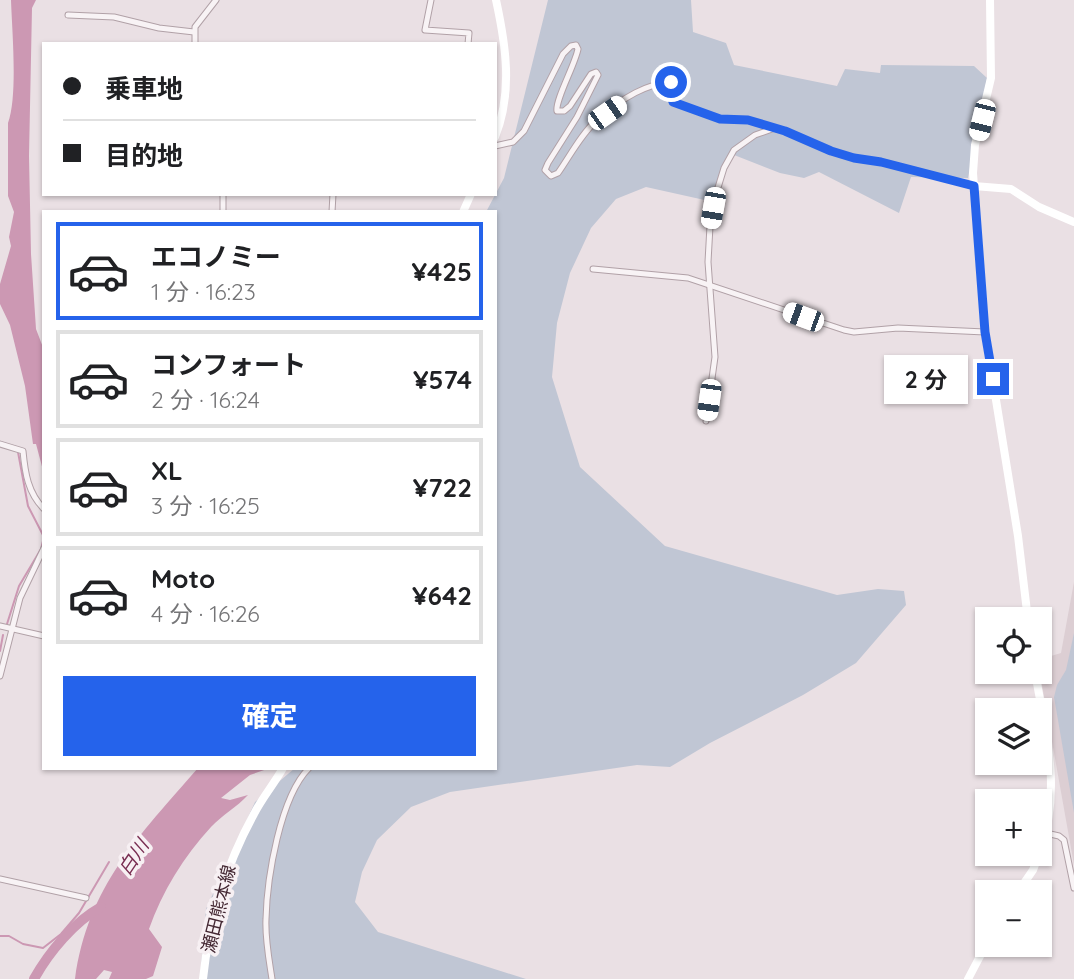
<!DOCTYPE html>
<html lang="ja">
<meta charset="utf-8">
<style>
:root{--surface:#fff;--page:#f6f6f6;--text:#202124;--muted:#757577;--line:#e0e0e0;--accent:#2563eb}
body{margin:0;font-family:Quicksand,"Noto Sans JP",sans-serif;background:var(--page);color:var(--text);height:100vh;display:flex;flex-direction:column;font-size:26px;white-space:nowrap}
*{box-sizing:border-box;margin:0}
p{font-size:23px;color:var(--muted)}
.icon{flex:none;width:38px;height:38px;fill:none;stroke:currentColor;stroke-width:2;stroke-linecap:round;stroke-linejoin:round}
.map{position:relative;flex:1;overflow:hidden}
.panel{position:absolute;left:42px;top:210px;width:455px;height:560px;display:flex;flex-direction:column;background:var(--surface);border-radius:0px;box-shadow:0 2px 5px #0004}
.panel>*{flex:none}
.hud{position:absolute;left:42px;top:42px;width:455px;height:154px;border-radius:0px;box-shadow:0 2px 5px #0004;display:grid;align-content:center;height:154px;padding:0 21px;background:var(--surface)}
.buttons{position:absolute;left:975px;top:607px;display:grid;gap:14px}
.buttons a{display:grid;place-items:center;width:77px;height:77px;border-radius:0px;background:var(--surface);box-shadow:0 2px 5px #0004;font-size:35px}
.end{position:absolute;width:32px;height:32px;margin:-16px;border:9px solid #2563eb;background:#fff;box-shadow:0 0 0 4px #fff}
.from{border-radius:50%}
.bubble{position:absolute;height:49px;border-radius:0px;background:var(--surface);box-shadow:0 2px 5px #0004;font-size:23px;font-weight:700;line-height:49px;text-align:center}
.car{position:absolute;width:21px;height:42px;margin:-21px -10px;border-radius:9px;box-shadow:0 0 5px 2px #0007;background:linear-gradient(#fff 24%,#345 0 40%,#fff 0 76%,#345 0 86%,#fff 0)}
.hud b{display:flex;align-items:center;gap:24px;height:66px;font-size:26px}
.hud b+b{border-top:2px solid var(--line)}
.hud i{width:18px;height:18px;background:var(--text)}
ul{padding:12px 0 0;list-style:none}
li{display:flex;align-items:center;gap:21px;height:98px;margin:0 14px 10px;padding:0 7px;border:4px solid var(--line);border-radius:0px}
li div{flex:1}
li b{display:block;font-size:26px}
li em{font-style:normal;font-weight:700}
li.selected{border-color:var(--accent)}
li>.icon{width:63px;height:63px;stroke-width:1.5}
.button{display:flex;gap:14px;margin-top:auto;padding:14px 21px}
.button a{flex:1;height:80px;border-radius:0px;background:var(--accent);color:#fff;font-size:28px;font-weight:700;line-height:80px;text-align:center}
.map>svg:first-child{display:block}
</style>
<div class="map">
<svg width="1074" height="979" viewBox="0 0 1074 979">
<rect width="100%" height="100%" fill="#eae0e4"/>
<!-- built -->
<path fill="#dcced3" d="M1074,582V865L1040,674L1051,656L1061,653Z"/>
<!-- green -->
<g fill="#c0c6d4">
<path d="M548,0H691L693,32L726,43L734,65L837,86L845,69L880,73L881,65L974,66L987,78L968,178L911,177L899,213L819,172L804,178L780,173L729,153L709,201L646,187L616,199L591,228L570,273L557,323L552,377L580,467L665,546L837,595L878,589L904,591L906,605L856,663L803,695L710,743L670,767L637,765L450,792L411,807L377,840L362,872L355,902L378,932L526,979H200L206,909L255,802L295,768H495V212H486L504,178Z"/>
<path d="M1074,633V813L1054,697L1057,685L1066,670Z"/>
</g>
<!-- water -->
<g fill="#cc98b3">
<path d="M11,0H36L32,8L29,156L31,254L36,329L44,350V474L36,444H33L25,386L10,325L0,304V284L11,246L9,237L14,212L8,196V123C18,96 12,31 11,0Z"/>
<path d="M198,768H270L250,775L221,798L230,800L248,795C237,807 222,815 211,827C184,856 162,892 149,929L162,947L153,976L146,979H109L112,972L104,970L96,979H75C88,886 139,836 198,768Z"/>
</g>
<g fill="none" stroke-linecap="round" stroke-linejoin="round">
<!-- stream -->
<g stroke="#cc98b3" stroke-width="2">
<path d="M7,624L19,586L41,549L44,537L28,506L18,452"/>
<path d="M0,651L3,635"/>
<path d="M0,936H9L23,944L43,948L61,934L79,913L109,862"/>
</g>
<!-- river -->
<path stroke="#cc98b3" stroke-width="10" d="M34,979C49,952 74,922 101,907"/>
<defs>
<g id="street">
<path d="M431,0L425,30L469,33L468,44"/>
<path d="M68,15L114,17L159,28L194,32"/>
<path d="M195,44V27L216,0"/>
<path d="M495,146L513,142L524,131L563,54L571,46L576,45L578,49C575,65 555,100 557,111H564L570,106L591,74L596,72L598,75L577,117L548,163L545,170L551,176L558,173C570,156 581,134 597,120C616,103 653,76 679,85V89L671,93L672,102L720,119L748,120L785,131L831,151L854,158L881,162L974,186"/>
<path d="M223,194V212"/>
<path d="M332,212L333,194"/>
<path d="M593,269L688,278L844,330L854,332L898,328L985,332"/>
<path d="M706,421L715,357L708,262L710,226L716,194L724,168L734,150L755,135L775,128"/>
<path d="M0,444L23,451C25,473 28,493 44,509"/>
<path d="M0,626L44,636"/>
<path d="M0,676L20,598L44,548"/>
<path d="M1046,833L1059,836L1064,840L1074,888"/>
<path d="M0,879L86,898"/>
<path d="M272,979C269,959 265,939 266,919C267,878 280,797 309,768"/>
</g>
</defs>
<!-- street casing -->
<use href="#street" stroke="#b1a1a7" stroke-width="7"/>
<!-- street -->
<use href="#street" stroke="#f8f3f5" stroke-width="5"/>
<!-- secondary -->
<g stroke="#fff" stroke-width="8">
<path d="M990,0L991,78L975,145L973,173L985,332L1018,536L1028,620"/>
<path d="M495,137C513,92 506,46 496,0"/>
<path d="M974,186L1011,189L1039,207L1074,222"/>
<path d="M463,212L471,194"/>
<path d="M1035,672C1046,736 1062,788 1040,852"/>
<path d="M1018,892L1033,870L1039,854"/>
<path d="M203,979C209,921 226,865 254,814C262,798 274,784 283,768"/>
<path d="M968,979L987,943"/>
</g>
</g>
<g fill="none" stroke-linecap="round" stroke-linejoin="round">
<!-- route -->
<path stroke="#2563eb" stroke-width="9" d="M671,82L679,85V89L671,93L673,102L720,119L748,120L785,131L831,151L854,158L881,162L974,186L985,332L993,379"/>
</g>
<g text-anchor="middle" stroke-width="7" stroke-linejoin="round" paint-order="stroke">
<!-- street labels -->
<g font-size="18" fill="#432732" stroke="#f7f0f3">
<text transform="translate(219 909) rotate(-76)" y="6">瀬田熊本線</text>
</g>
<!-- water labels -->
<g font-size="19" font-style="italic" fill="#792e52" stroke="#f7f0f3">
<text transform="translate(133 857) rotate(-56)" y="7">白川</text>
</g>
</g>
</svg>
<div class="buttons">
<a><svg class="icon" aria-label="locate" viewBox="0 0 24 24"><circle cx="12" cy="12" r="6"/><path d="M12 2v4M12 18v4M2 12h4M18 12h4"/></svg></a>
<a><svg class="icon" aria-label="layers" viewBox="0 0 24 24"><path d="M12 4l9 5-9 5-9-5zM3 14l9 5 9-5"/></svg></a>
<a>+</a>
<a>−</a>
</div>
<i class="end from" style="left:671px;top:82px"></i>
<i class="end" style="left:993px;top:379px"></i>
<div class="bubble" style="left:884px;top:355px;width:84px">2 分</div>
<i class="car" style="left:607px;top:113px;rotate:55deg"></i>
<i class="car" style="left:982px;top:120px;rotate:194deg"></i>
<i class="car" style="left:713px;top:208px;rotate:190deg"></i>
<i class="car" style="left:803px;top:317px;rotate:290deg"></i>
<i class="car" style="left:709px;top:400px;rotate:188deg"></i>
<div class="hud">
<b><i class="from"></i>乗車地</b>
<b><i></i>目的地</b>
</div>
<section class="panel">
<ul>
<li class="selected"><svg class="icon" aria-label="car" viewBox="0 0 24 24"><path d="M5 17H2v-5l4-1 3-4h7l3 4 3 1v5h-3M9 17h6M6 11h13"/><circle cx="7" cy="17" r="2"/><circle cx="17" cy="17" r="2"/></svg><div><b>エコノミー</b><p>1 分 · 16:23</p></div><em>¥425</em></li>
<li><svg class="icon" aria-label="car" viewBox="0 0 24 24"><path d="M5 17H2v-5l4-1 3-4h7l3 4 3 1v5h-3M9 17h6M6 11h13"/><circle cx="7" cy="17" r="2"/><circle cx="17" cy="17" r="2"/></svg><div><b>コンフォート</b><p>2 分 · 16:24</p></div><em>¥574</em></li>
<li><svg class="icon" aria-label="car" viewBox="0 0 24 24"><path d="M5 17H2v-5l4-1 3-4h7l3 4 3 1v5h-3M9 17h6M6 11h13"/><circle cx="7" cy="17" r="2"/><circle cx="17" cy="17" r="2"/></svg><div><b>XL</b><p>3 分 · 16:25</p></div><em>¥722</em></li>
<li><svg class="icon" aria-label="car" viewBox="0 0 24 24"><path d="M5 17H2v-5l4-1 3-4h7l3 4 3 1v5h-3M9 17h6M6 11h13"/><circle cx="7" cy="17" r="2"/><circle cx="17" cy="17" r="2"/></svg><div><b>Moto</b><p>4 分 · 16:26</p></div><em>¥642</em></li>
</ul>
<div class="button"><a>確定</a></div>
</section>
</div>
